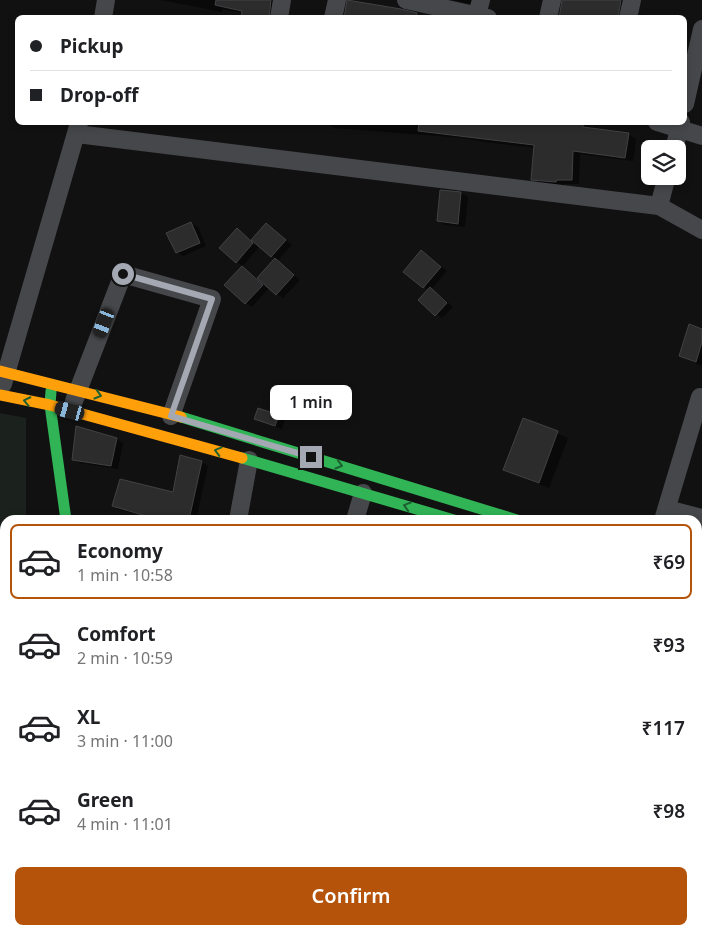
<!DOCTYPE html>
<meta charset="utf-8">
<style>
:root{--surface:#fff;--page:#f2f2f2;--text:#202124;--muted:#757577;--line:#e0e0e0;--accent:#b45309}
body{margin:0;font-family:"Noto Sans",sans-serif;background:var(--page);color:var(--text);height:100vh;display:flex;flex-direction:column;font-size:19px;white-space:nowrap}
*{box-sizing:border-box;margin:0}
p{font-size:16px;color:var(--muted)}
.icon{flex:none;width:28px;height:28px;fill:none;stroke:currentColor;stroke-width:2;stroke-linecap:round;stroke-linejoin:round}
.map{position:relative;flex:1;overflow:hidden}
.side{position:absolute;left:0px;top:515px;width:702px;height:420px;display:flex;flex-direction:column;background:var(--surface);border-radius:15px 15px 0 0;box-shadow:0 2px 8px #0003}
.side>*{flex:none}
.top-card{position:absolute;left:15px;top:15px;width:672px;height:110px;border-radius:8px;box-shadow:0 2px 8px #0003;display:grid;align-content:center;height:110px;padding:0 15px;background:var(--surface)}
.controls{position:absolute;left:641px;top:140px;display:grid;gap:10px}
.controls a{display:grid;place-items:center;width:45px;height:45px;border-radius:8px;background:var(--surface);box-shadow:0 2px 8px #0003;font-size:25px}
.end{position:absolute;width:22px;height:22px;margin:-11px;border:6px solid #a3a8b2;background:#111;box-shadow:0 0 0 2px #111}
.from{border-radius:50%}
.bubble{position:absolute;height:35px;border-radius:8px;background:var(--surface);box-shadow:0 2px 8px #0003;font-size:16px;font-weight:600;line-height:35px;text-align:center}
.car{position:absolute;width:15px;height:30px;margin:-15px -8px;border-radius:6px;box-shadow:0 0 4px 1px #0007;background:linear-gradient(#222 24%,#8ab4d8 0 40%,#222 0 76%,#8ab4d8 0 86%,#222 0)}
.top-card b{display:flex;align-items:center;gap:18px;height:48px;font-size:19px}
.top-card b+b{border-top:1px solid var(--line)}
.top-card i{width:12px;height:12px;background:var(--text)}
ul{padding:9px 0 0;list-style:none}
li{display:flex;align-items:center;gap:15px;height:75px;margin:0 10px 8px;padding:0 5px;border:2px solid transparent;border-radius:8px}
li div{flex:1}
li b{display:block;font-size:19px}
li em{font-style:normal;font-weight:600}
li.current{border-color:var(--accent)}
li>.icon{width:45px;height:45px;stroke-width:1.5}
.button{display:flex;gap:10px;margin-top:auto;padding:10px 15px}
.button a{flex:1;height:58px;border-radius:8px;background:var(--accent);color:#fff;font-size:20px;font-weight:600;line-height:58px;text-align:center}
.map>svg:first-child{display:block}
</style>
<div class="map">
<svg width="702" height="935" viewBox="0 0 702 935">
<rect width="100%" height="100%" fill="#111112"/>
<!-- green -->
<path fill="#1b211c" d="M0,413L26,418V520H5V930H25V935H0Z"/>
<!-- shadow -->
<g fill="#0007">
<path d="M160,0H281L277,18H242L243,13L223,9L222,12Z"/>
<path d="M451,0H479L476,5Z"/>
<path d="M563,0H630L627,18H560Z"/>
<path d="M641,14L656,18H640Z"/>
<path d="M583,122L591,127V129L628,134L636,139L633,161L580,154L579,184H564V186L540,183L533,179L535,148L484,142L463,138L334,128L326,123Z"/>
<path d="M461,193L468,197L465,227L445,225L438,221Z"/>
<path d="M191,223L198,227L206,246L183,256L177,252Z"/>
<path d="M267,225L292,245L277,261L300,280L283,298L269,288L252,307L246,303L242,267L258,279L276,259L260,246L243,266L237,262V230L252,241Z"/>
<path d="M422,252L447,271L432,289L453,307L442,318L436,314L429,290L405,272Z"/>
<path d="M702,330V366L680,356Z"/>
<path d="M278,417L285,420L282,429L255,418Z"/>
<path d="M523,419L568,438L549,488L505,470Z"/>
<path d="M116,439L123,443L118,469L80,463L73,459Z"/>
<path d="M201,462L208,466L196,520H165L120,510L113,506L174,494Z"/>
</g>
<!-- building -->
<g fill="#2c2c2d" stroke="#414245">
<path d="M216,0H271L269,18H241L242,11L215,5Z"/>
<path d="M347,0L401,9L417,13L416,18H344Z"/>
<path d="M562,0H621L618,18H559Z"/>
<path d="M419,122H583V127L629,133L625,158L573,151L572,180H557L556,182L531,180L534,145L418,131Z"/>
<path d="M440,190L461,192L458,224L437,221Z"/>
<path d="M191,222L200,243L176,253L166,233Z"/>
<path d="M266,223L286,240L271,257L251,240Z"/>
<path d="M237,228L253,243L236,263L219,248Z"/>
<path d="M421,250L441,267L423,288L403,272Z"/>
<path d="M275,258L294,275L276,295L257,278Z"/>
<path d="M242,266L263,285L245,304L224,285Z"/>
<path d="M430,287L447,303L435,316L418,300Z"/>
<path d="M689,324L702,329V342L696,362L679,356Z"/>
<path d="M258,408L279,415L275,426L254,419Z"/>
<path d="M523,418L558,431L539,483L503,470Z"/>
<path d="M76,426L117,438L111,466L72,460Z"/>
<path d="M180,455L202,461L189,520L153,518L112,506L120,479L173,492Z"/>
</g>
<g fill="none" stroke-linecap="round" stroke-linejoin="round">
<!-- street -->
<g stroke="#46474a" stroke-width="18">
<path d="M406,0L488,18"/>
<path d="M103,18L106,0"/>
<path d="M279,18L282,0"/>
<path d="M333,18L337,0"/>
<path d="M476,18L481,0"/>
<path d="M548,18L552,0"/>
<path d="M628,18L632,0"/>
<path d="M685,104L702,29"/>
<path d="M657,122L702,136"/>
<path d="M77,134L659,206L702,230"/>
<path d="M674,149L681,122"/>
<path d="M659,206L667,176"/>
<path d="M3,384L79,123"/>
<path d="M74,401L123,274L212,299L171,416"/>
<path d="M667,509L702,518"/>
<path d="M238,520L249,460"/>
<path d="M355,520L363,493"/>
<path d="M663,520L700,397L702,398"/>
<path d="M698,896H702"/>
</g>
<!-- fast -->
<g stroke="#30b455" stroke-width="11">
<path d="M51,391L50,405L66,520"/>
<path d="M181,417L517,520"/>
<path d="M242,458L454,520"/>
<path d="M698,579L702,580"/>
<path d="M698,601L702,603"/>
<path d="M70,930V935"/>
</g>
<!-- slow -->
<g stroke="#ff9f0a" stroke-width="11">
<path d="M0,371L181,417"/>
<path d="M0,395L50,405L242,458"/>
</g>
</g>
<!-- one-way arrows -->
<defs><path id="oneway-chevron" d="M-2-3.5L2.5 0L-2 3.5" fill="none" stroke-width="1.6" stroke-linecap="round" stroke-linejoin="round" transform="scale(1.25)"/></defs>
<g stroke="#1e6031">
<use href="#oneway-chevron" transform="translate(98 395) rotate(16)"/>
<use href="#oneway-chevron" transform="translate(27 401) rotate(-168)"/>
<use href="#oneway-chevron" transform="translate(218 451) rotate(-165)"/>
<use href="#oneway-chevron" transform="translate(339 465) rotate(16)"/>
<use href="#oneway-chevron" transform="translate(407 506) rotate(-163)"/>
</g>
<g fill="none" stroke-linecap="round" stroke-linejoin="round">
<!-- route -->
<path stroke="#a3a8b2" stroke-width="6" d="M123,274L212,299L171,416L311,457"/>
</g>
</svg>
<div class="controls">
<a><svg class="icon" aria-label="layers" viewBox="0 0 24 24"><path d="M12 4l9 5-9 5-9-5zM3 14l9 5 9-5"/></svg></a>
</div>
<i class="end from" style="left:123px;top:274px"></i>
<i class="end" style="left:311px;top:457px"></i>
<div class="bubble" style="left:270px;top:385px;width:82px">1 min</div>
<i class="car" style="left:104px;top:323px;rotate:201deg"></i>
<i class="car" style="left:70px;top:411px;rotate:285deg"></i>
<div class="top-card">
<b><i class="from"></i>Pickup</b>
<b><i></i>Drop-off</b>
</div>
<section class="side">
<ul>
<li class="current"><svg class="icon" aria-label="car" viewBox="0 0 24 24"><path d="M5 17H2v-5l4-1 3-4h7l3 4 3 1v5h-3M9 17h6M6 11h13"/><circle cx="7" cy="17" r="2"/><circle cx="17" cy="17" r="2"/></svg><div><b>Economy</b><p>1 min · 10:58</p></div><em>₹69</em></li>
<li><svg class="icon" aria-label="car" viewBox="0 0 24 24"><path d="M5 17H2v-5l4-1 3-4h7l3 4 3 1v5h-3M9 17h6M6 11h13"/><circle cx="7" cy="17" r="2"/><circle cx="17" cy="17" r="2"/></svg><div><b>Comfort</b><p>2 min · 10:59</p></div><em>₹93</em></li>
<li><svg class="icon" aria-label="car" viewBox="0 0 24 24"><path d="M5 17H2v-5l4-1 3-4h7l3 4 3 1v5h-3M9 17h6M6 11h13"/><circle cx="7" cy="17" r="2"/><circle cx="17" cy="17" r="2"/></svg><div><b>XL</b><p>3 min · 11:00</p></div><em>₹117</em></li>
<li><svg class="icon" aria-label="car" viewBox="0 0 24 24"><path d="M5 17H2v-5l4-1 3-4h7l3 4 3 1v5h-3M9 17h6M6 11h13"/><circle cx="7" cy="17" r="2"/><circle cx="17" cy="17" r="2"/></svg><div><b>Green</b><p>4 min · 11:01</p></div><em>₹98</em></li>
</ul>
<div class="button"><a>Confirm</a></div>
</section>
</div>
